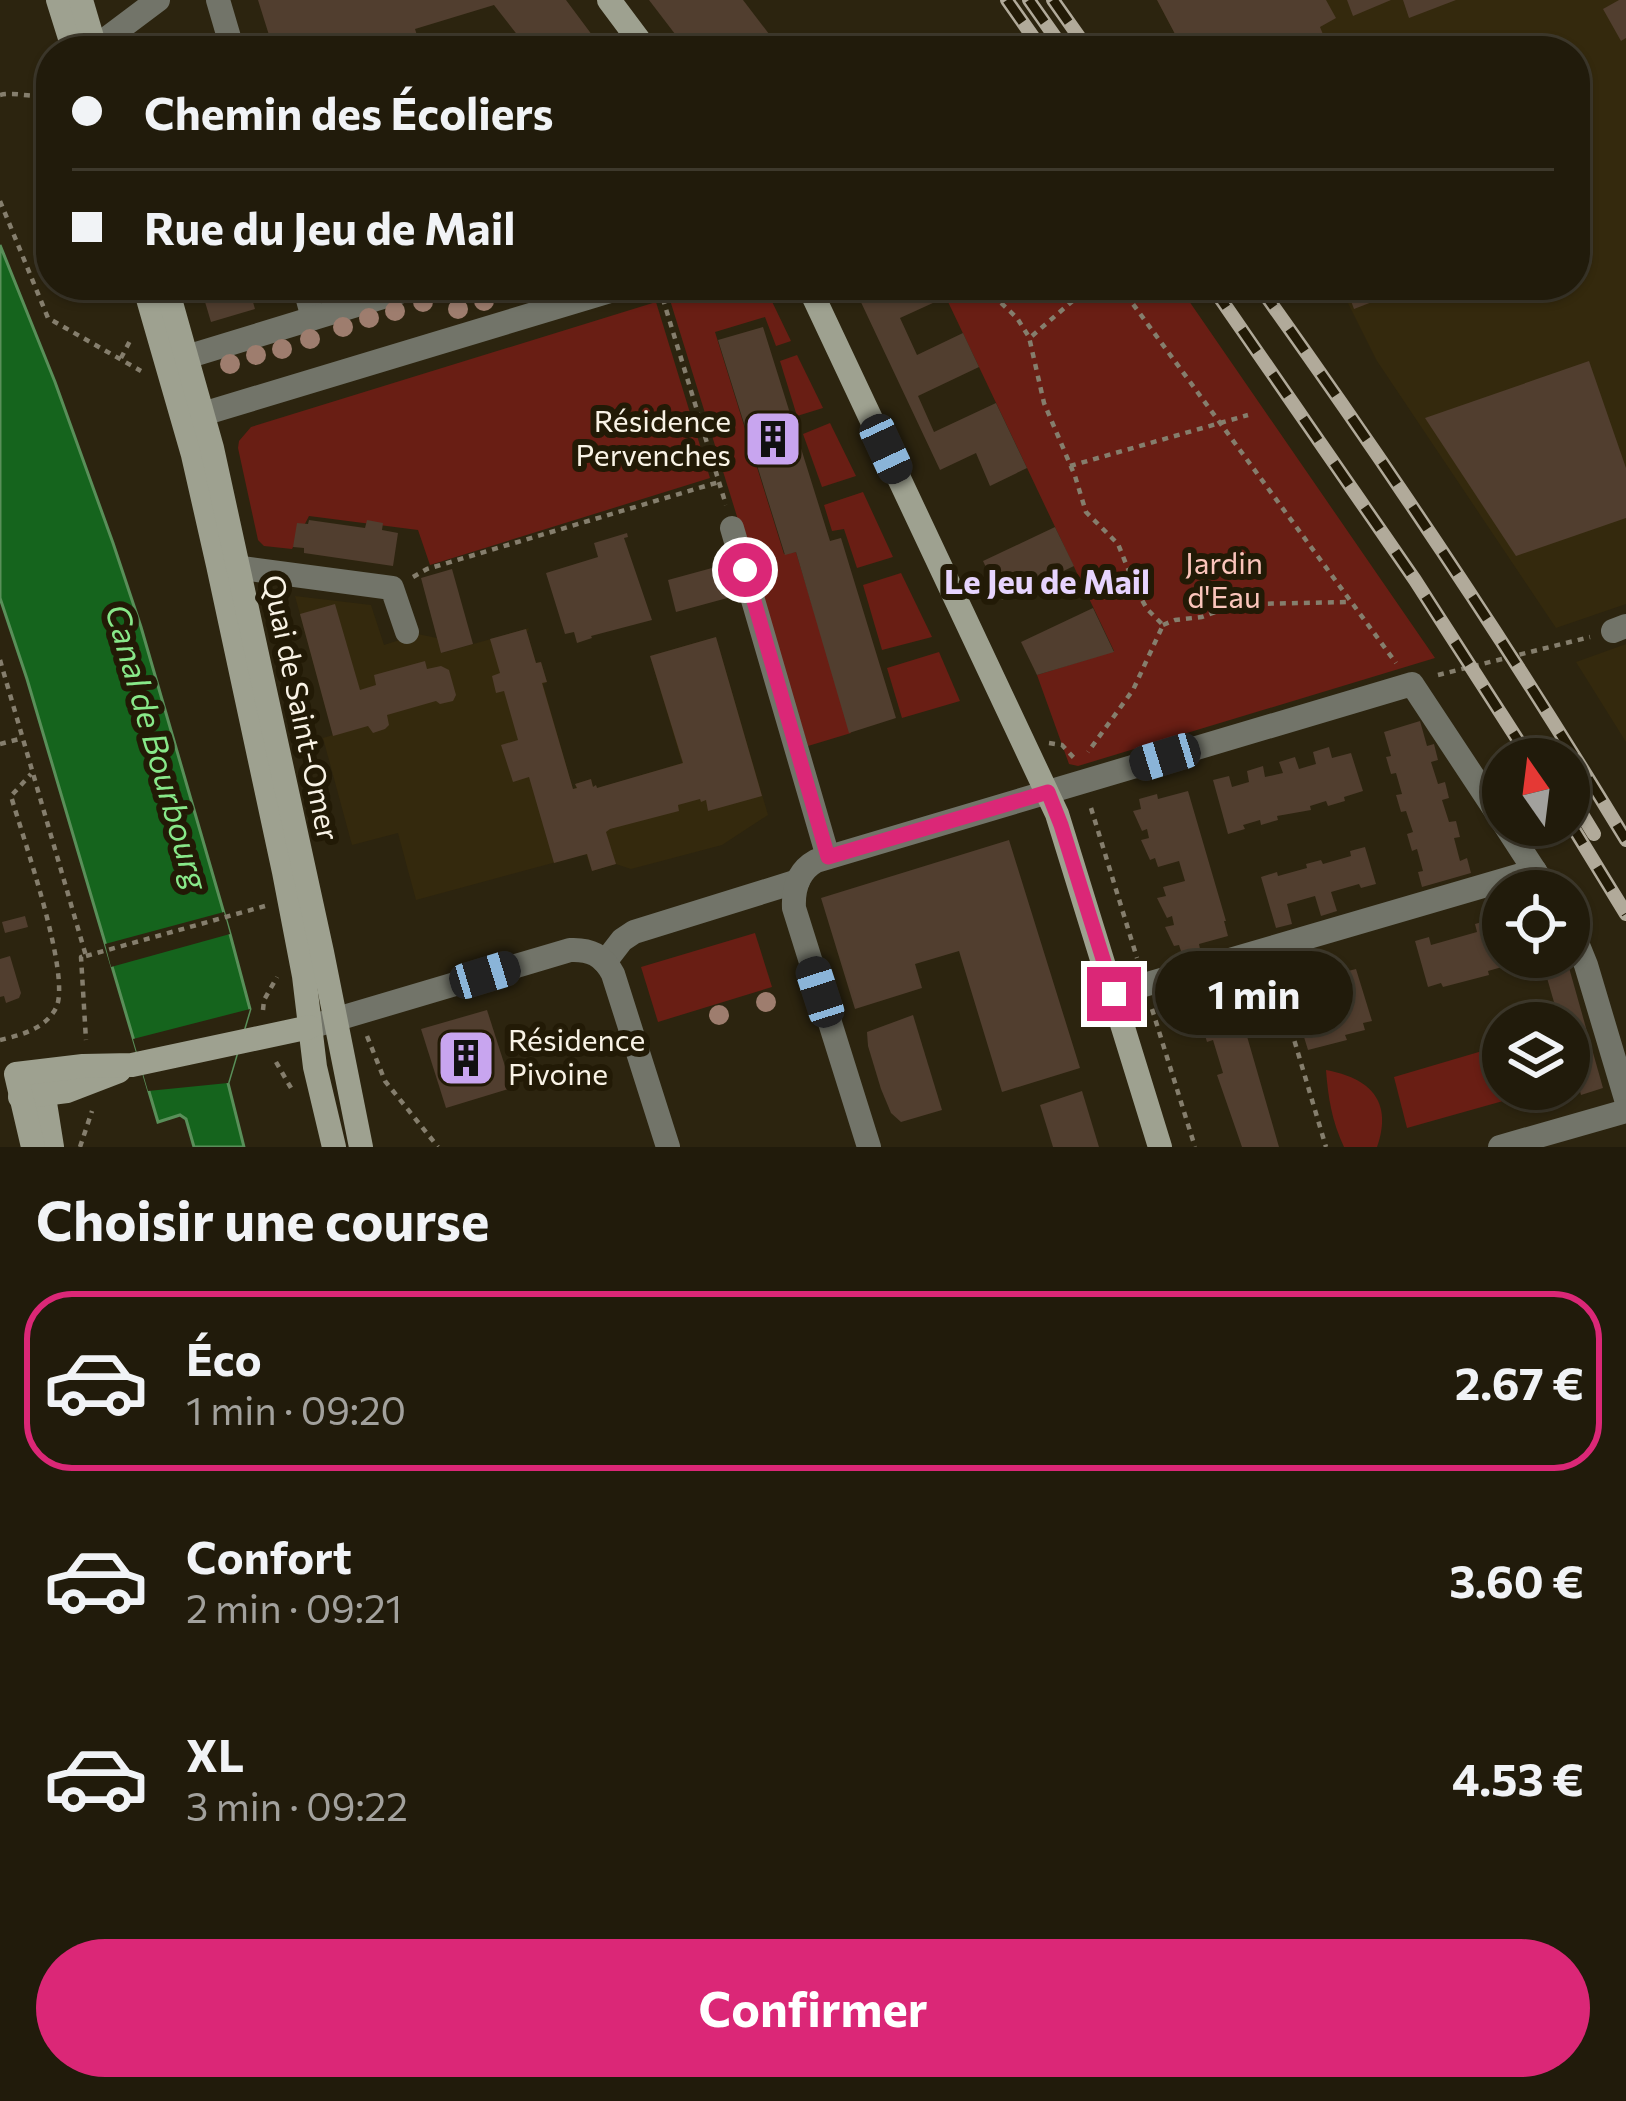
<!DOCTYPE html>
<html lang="fr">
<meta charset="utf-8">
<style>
:root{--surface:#211b0b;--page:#2d2819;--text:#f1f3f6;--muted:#a2a19d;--line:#3e392c;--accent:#db2777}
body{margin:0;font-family:Commissioner,sans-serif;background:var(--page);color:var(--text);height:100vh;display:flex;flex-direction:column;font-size:45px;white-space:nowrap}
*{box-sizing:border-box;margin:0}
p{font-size:39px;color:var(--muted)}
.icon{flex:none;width:66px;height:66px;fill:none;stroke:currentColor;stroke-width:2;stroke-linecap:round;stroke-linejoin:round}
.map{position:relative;height:1147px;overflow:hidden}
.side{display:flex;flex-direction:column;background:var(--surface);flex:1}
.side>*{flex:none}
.guide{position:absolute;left:36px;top:36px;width:1554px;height:264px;border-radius:48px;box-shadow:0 3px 9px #0004,0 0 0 3px var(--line);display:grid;align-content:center;height:264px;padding:0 36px;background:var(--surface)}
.needle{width:78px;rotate:346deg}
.buttons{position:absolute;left:1482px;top:738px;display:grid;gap:24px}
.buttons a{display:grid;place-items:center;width:108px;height:108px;border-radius:50%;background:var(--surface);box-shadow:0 3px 9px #0004,0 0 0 3px var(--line);font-size:60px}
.end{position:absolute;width:54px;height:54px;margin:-27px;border:15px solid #db2777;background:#fff;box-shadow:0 0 0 6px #fff}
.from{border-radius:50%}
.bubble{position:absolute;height:84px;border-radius:42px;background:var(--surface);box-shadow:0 3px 9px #0004,0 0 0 3px var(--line);font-size:39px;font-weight:700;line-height:84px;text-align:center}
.car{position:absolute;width:36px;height:72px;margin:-36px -18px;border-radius:15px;box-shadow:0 0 9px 3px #0007;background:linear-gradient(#222 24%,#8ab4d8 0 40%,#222 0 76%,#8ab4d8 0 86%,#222 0)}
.guide b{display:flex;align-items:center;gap:42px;height:114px;font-size:45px}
.guide b+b{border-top:3px solid var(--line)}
.guide i{width:30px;height:30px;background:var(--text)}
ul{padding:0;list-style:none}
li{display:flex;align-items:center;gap:36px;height:180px;margin:0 24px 18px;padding:0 12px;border:6px solid transparent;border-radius:48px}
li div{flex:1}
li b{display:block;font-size:45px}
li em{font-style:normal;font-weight:700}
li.selected{border-color:var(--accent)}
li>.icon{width:108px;height:108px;stroke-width:1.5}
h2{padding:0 36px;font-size:54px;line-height:144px}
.button{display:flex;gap:24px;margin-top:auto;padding:24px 36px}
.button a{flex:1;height:138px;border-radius:72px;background:var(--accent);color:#fff;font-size:48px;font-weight:700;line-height:138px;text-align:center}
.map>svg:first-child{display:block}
</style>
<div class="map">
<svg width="1626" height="1147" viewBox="0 0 1626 1147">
<rect width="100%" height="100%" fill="#2c240f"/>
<!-- built -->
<g fill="#34290d">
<path d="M1157,0H1626V604L1556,628L1377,361L1339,285H1575V51H1184Z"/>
<path d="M295,596L371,605L384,645L418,634L437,638L442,653L529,628L527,632L536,663L541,662L547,682L543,684L573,789L576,788L575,784L591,779L593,786L598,788L682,763L650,656L716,637L768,815L722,845L631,869L616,864L592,871L586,854L416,900L398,833L352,845L323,738L333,735Z"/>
<path d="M1626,644V742L1576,662Z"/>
</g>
<!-- green -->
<g fill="#691e14">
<path d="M716,285H764L791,341L776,346L765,317L715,332L784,554L796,552L851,733L808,746L670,300Z"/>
<path d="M940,285H1178L1435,658L1078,766L1069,764L1037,675L1114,651Z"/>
<path d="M656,302L710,478L430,565L418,530L309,516L292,549L264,546L258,540L238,448L239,441L251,427Z"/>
<path d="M797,355L823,408L797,416L780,361Z"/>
<path d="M830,423L856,476L822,487L803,434Z"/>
<path d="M863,492L893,557L857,568L844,529L832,531L824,505Z"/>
<path d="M901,573L932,637L882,650L863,585Z"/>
<path d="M939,652L960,701L902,718L887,668Z"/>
<path d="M755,933L772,987L658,1022L641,967Z"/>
<path d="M1489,1049L1503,1101L1407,1128L1394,1077Z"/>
<path d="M1326,1070C1370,1078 1393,1101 1377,1147H1344C1332,1122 1328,1097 1326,1070Z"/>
</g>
<!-- water -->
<path fill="#15641d" stroke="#598f59" stroke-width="3" d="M0,245L55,382L113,543L141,627L230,934L250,1009L228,1083L244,1147H194L186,1119L180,1115L158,1122L27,679L0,598Z"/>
<!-- pier -->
<g fill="#2c240f">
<path d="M224,912L230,934L111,967L105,944Z"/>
<path d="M250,1009L228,1083L148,1091L133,1039Z"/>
</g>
<!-- building -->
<g fill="#513e2f">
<path d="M258,0H566L604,51H530L494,5L415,29L422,51H274Z"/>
<path d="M649,0H743L782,51H688Z"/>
<path d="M1157,0H1326L1336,18L1320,27L1329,49L1346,43L1347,49L1383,37L1391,40L1394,51H1184Z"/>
<path d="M1347,0H1391L1353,16Z"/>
<path d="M1403,0H1456L1409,18Z"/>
<path d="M1619,0H1626V38L1621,41L1603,9Z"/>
<path d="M200,285H248L255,309L211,322Z"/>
<path d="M887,285H940L946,297L900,318L917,355L963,333L979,367L918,396L934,432L996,403L1027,468L990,486L976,453L940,470L859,298Z"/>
<path d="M1345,285H1416L1354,309Z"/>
<path d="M763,327L830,541L841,538L896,718L849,733L796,552L785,555L718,340Z"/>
<path d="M1589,361L1626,468V518L1516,556L1425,418Z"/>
<path d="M309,520L365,528L367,520L383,523L382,530L398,533L393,566L304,553V548L293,547L297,523L308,524Z"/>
<path d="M1055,527L1074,566L1002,600L983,561Z"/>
<path d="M627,533L628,537L624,538L652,620L591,636L592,638L577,643L574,632L565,634L546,573L598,557L594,543Z"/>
<path d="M723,565L731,597L676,612L668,580Z"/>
<path d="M452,569L473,644L441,653L421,578Z"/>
<path d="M335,604L360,690L376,685L374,675L425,661L427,669L441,666L449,670L456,695L453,701L440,704L436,701L387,715L389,725L385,729L373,733L368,726L333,736L300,614Z"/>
<path d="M1093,608L1114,652L1037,675L1021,642Z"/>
<path d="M526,629L536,663L541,662L547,682L542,683L573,789L577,788L575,784L591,779L593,787L596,785L597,788L683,763L650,656L716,637L762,796L708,811L706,800L701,802L700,799L678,805L679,811L610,829L606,832L616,864L592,871L587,854L554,863L529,777L513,782L501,745L518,740L504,691L496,693L492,676L500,673L490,639Z"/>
<path d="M1420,721L1427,746L1434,744L1438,760L1431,762L1438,784L1445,782L1449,798L1442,800L1449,822L1456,821L1460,837L1454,838L1460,861L1467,858L1471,873L1422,887L1418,872L1423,871L1417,849L1412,851L1407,834L1413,832L1406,811L1401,812L1396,795L1402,794L1396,773L1391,774L1386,757L1391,756L1384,732Z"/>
<path d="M1329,747L1332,758L1351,753L1363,791L1344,797L1345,801L1328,806L1326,801L1310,806L1311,810L1277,816L1278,820L1261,825L1260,820L1243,825L1245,829L1228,834L1213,780L1229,776L1232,787L1249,782L1247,771L1263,766L1265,777L1283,773L1279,762L1295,757L1299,769L1316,764L1313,752Z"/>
<path d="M1188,791L1226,921H1224L1228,936L1199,944L1200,949L1182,954L1179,945L1174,946L1165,927L1174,925L1172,916L1167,918L1157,898L1166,896L1163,887L1185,881L1179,861L1158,867L1155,858L1150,860L1141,840L1149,838L1147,829L1142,831L1133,811L1141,809L1139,799L1157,794L1158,799Z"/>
<path d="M1009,840L1080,1068L1002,1092L959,951L915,964L922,988L855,1009L821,898Z"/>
<path d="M1365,847L1376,884L1361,888L1359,884L1331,892L1337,911L1321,916L1315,896L1287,904L1292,924L1276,928L1261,877L1277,872L1278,876L1307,868L1306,864L1321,860L1323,864L1351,856L1350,851Z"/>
<path d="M25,916L28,927L5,933L2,922Z"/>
<path d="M1489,920L1502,967L1488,971L1489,975L1443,987L1441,983L1428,987L1415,941L1429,937L1431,945L1477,932L1475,924Z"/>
<path d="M10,956L21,993L19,998L6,1003L4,996L0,997V959Z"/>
<path d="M1541,957H1566L1603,1088L1581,1095L1569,1052V1023H1560Z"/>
<path d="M1346,966L1348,971L1356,969L1372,1021L1363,1023L1365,1030L1345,1035L1347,1040L1308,1050L1300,1024L1293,1025L1292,1016L1297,1011L1287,977L1325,967L1326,971Z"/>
<path d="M1229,974L1279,1147H1242L1217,1075L1223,1073L1213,1040L1207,1042L1196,1005L1202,1003L1198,989L1212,986Z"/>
<path d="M487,1010L512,1088L446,1108L421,1029Z"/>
<path d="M913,1015L942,1110L901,1122L891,1113L881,1089L868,1046L867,1032Z"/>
<path d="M1082,1091L1099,1147H1053L1040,1105Z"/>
</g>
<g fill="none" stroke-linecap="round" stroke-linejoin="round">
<!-- path -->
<g stroke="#857e6d" stroke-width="4.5" stroke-dasharray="6 6" stroke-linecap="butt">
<path d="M0,95C18,91 34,100 51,93"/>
<path d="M0,201L48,318L141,371"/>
<path d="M970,285L999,301L1017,318L1029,337L1044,403L1075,476L1086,512L1118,544L1137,591L1147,609L1163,625L1133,690L1088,752"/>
<path d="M1119,285L1396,663"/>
<path d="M653,299L662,296L726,505"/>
<path d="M1032,336L1091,285"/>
<path d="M121,358L132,337"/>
<path d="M1070,466L1248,415"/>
<path d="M413,577L427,569L719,482"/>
<path d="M1163,625L1175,620L1202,617L1226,608L1251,604L1351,602"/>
<path d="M0,660L86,956L81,957L86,1040"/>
<path d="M1438,675L1590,637"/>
<path d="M1049,743L1062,745L1074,758"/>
<path d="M0,744L23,738"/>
<path d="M1091,808L1137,958"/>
<path d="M86,956L265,906"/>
<path d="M1274,972L1326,1147"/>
<path d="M1152,1009L1195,1147"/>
<path d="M263,1010L264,1000L277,977"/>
<path d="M367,1036L385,1081L438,1147"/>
<path d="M0,1040C21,1035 45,1029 56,1008C72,976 22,835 11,796L31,774"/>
<path d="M276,1062L291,1088"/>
<path d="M80,1147L92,1111"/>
</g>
<!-- street -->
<g stroke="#727469" stroke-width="24">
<path d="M218,0L233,51"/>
<path d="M90,51L158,0"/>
<path d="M304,285L313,318"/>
<path d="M170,362L422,285"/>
<path d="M186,419L630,285"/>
<path d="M732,528L828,857"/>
<path d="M220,565L392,588L407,632"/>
<path d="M1613,631L1626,626"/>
<path d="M1505,825L1548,891"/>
<path d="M1569,923L1586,965L1626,1099"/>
<path d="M605,962L622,940L634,932L798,881"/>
<path d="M1113,994L1535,871"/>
<path d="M310,1027L570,950C590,949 603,955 613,974L668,1147"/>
<path d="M869,1147L794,908C793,889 798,871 816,861L1412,684L1503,822"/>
<path d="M1500,1147L1626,1111"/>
</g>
<!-- secondary -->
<g stroke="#9ea190" stroke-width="24">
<path d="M58,0L74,51"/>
<path d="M81,0L96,51"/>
<path d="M609,0L647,51"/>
<path d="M144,285L193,455L218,565L284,872L304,976L315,1067L334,1147"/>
<path d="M166,285L212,448L322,952L361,1147"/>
<path d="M808,285L1057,814L1160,1147"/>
<path d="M41,1078L52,1147"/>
<path d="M20,1097L67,1091L119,1071"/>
<path d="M33,1147L16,1074L83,1066L132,1065L310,1027"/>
</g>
<defs>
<g id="rail">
<path d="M1007,0L1043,51"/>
<path d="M1029,0L1065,51"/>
<path d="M1053,0L1089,51"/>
<path d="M1211,285L1415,580L1530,759"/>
<path d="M1258,285C1387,465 1511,650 1626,840"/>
<path d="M1569,793L1594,834"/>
<path d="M1569,821L1626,914"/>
</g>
</defs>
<!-- rail casing -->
<use href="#rail" stroke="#b1aa9a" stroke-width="14"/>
<!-- rail -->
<use href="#rail" stroke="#221a06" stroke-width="9" stroke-dasharray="27" stroke-linecap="butt"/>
</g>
<!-- trees -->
<g fill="#9e7d6e">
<circle cx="484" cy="301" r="10"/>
<circle cx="423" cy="302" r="10"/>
<circle cx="458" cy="309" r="10"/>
<circle cx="395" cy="311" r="10"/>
<circle cx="369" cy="318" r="10"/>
<circle cx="343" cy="327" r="10"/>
<circle cx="310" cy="339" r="10"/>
<circle cx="282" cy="349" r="10"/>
<circle cx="256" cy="355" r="10"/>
<circle cx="230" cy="364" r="10"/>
<circle cx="766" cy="1002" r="10"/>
<circle cx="719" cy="1015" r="10"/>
</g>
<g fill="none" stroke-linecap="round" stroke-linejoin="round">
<!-- route -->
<path stroke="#db2777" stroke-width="15" d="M745,570L828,857L1048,792L1061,825L1114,994"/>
</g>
<!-- icons -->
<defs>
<symbol id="building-square" viewBox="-11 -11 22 22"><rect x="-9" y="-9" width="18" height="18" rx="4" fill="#c8a5ef" stroke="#221a06"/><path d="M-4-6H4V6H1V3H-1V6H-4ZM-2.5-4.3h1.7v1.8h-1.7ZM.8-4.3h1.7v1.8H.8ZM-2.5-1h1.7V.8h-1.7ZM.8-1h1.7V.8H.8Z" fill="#111"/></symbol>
</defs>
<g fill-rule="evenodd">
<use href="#building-square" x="740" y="406" width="66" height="66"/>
<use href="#building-square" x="433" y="1025" width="66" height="66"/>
</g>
<g text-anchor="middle" stroke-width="12" stroke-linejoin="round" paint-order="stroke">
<!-- poi labels -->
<g font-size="30" fill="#f9f3e6" stroke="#221a06" text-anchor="end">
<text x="731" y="432">Résidence<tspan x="731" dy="34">Pervenches</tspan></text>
<text x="508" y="1051" text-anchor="start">Résidence<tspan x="508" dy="34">Pivoine</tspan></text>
</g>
<!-- park labels -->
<g font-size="30" fill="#fbc5bb" stroke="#221a06">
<text x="1224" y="574">Jardin<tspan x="1224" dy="34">d'Eau</tspan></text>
</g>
<!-- street labels -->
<g font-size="30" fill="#f9f3e6" stroke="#221a06">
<text transform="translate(300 708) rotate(78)" y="10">Quai de Saint-Omer</text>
</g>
<!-- neighbourhood labels -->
<g font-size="33" font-weight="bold" fill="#e7d4fe" stroke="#221a06">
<text x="1047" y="594">Le Jeu de Mail</text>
</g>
<!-- water labels -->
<g font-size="33" font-style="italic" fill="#88e889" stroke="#221a06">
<text transform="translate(157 747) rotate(74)" y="12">Canal de Bourbourg</text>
</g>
</g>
</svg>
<div class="buttons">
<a><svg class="needle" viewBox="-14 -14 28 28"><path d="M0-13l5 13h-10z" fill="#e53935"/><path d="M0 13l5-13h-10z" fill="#a2a19d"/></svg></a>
<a><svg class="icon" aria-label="locate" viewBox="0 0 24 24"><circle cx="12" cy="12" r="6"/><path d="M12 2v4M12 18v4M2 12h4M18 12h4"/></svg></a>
<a><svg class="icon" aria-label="layers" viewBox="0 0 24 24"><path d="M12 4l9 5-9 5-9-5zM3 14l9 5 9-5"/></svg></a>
</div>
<i class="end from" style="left:745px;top:570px"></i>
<i class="end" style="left:1114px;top:994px"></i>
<div class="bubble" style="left:1155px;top:951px;width:198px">1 min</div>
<i class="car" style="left:886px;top:449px;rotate:155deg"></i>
<i class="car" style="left:1165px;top:757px;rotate:253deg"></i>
<i class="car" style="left:485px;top:975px;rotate:73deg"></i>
<i class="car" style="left:820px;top:992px;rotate:342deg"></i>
<div class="guide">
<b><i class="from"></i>Chemin des Écoliers</b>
<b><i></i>Rue du Jeu de Mail</b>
</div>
</div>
<section class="side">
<h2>Choisir une course</h2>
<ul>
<li class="selected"><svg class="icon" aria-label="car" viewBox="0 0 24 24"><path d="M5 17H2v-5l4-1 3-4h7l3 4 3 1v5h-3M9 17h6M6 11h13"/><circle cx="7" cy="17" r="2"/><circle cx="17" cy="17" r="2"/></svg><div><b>Éco</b><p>1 min · 09:20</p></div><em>2.67 €</em></li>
<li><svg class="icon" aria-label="car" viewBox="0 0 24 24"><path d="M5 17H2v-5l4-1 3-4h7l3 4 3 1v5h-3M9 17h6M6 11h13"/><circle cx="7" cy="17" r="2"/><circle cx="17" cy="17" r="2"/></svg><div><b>Confort</b><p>2 min · 09:21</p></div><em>3.60 €</em></li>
<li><svg class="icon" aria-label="car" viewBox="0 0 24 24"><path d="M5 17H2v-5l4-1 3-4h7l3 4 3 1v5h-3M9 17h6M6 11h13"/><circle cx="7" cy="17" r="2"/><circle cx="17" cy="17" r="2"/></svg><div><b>XL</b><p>3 min · 09:22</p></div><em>4.53 €</em></li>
</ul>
<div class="button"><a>Confirmer</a></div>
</section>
